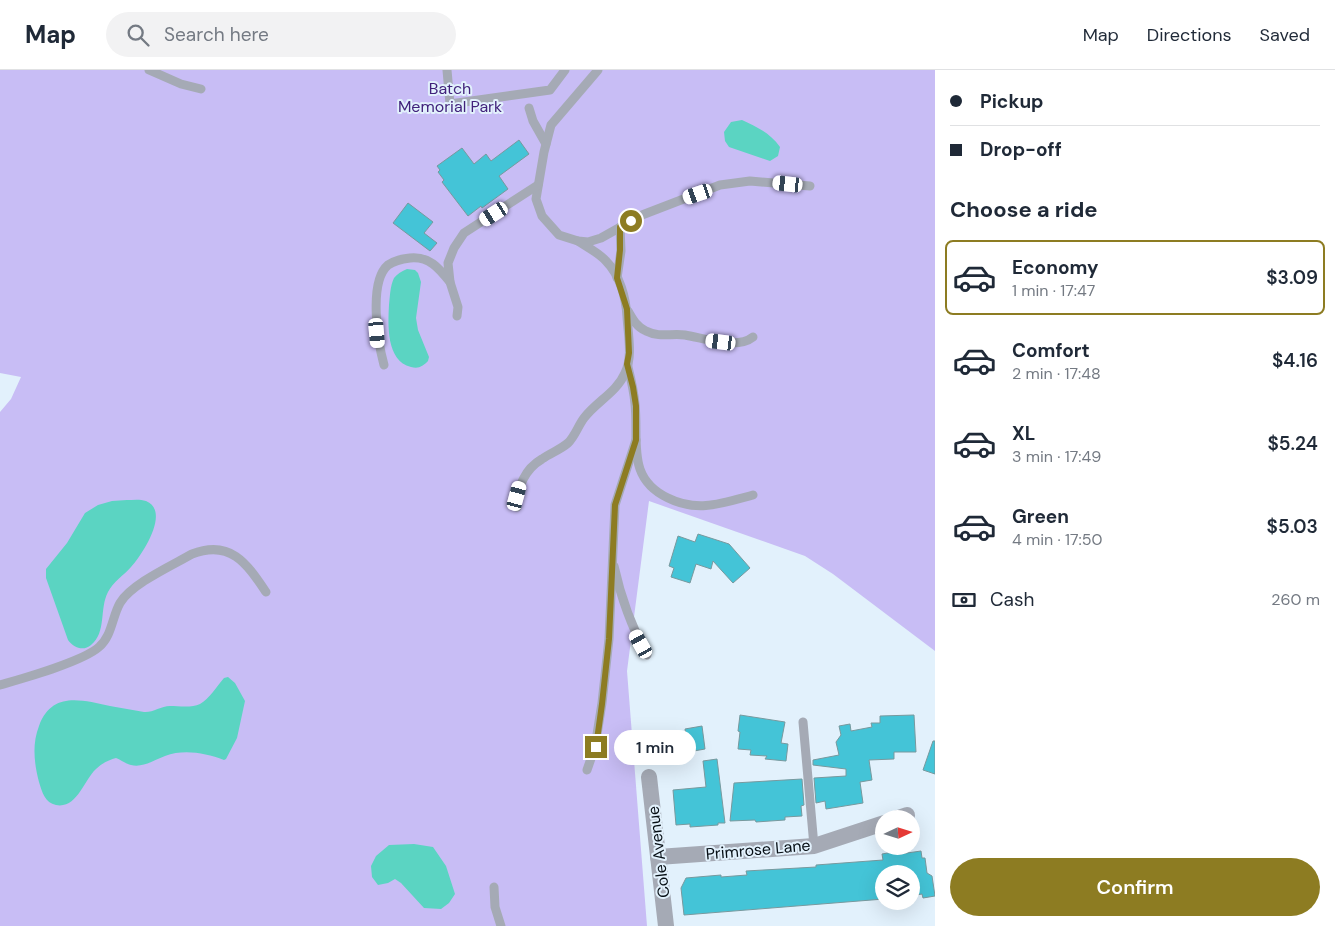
<!DOCTYPE html>
<meta charset="utf-8">
<style>
:root{--surface:#fff;--page:#f2f2f3;--text:#1f2937;--muted:#747a83;--line:#e0e1e3;--accent:#8d7c22}
body{margin:0;font-family:"DM Sans",sans-serif;background:var(--page);color:var(--text);height:100vh;display:flex;flex-direction:column;font-size:19px;white-space:nowrap}
*{box-sizing:border-box;margin:0}
p{font-size:16px;color:var(--muted)}
.icon{flex:none;width:28px;height:28px;fill:none;stroke:currentColor;stroke-width:2;stroke-linecap:round;stroke-linejoin:round}
.map{position:relative;flex:1;overflow:hidden}
.panel{display:flex;flex-direction:column;background:var(--surface);width:400px}
.panel>*{flex:none}
.hud{display:grid;align-content:center;height:110px;padding:0 15px;background:var(--surface)}
.needle{width:32px;rotate:86deg}
.buttons{position:absolute;left:875px;top:740px;display:grid;gap:10px}
.buttons a{display:grid;place-items:center;width:45px;height:45px;border-radius:50%;background:var(--surface);box-shadow:0 5px 20px #0002;font-size:25px}
.end{position:absolute;width:22px;height:22px;margin:-11px;border:6px solid #8d7c22;background:#fff;box-shadow:0 0 0 2px #fff}
.from{border-radius:50%}
.bubble{position:absolute;height:35px;border-radius:18px;background:var(--surface);box-shadow:0 5px 20px #0002;font-size:16px;font-weight:600;line-height:35px;text-align:center}
.car{position:absolute;width:15px;height:30px;margin:-15px -8px;border-radius:6px;box-shadow:0 0 4px 1px #0007;background:linear-gradient(#fff 24%,#345 0 40%,#fff 0 76%,#345 0 86%,#fff 0)}
.hud b{display:flex;align-items:center;gap:18px;height:48px;font-size:19px}
.hud b+b{border-top:1px solid var(--line)}
.hud i{width:12px;height:12px;background:var(--text)}
ul{padding:0;list-style:none}
li{display:flex;align-items:center;gap:15px;height:75px;margin:0 10px 8px;padding:0 5px;border:2px solid transparent;border-radius:8px}
li div{flex:1}
li b{display:block;font-size:19px}
li em{font-style:normal;font-weight:600}
li.active{border-color:var(--accent)}
li>.icon{width:45px;height:45px;stroke-width:1.5}
h2{padding:0 15px;font-size:22px;line-height:60px}
.pay{display:flex;align-items:center;gap:12px;height:55px;padding:0 15px;font-size:19px}
.pay p{margin-inline-start:auto}
.button{display:flex;gap:10px;margin-top:auto;padding:10px 15px}
.button a{flex:1;height:58px;border-radius:30px;background:var(--accent);color:#fff;font-size:20px;font-weight:600;line-height:58px;text-align:center}
header{display:flex;align-items:center;gap:30px;box-sizing:border-box;height:70px;padding:0 25px;background:var(--surface);border-bottom:1px solid var(--line)}
header strong{font-size:24px}
nav{display:flex;gap:28px;margin-inline-start:auto;font-size:18px}
.search{width:350px;height:45px;background:var(--page);display:flex;align-items:center;gap:12px;box-sizing:border-box;padding:0 18px;border-radius:28px;color:var(--muted);font-size:19px}
main{display:flex;flex:1;min-height:0}
.map>svg:first-child{display:block}
</style>
<header>
<strong>Map</strong>
<div class="search"><svg class="icon" aria-label="search" viewBox="0 0 24 24"><circle cx="10" cy="10" r="6"/><path d="M15 15l6 6"/></svg>Search here</div>
<nav><a>Map</a><a>Directions</a><a>Saved</a></nav>
</header>
<main>
<div class="map">
<svg width="935" height="856" viewBox="0 0 935 856">
<rect width="100%" height="100%" fill="#e2f1fc"/>
<!-- green -->
<path fill="#c8bdf5" d="M0,0H935V581L833,504L805,486L649,431L627,601L647,856H0V342L11,329L21,307L0,303Z"/>
<!-- water -->
<g fill="#5bd4c2">
<path d="M742,50C757,57 770,63 780,77L778,86L770,91L729,77L725,71L724,62L731,52Z"/>
<path d="M407,199L415,200L418,203L421,212L416,248L418,260L429,287L428,291C423,296 419,299 411,297C386,291 388,254 389,235C390,227 390,216 394,208C397,204 402,201 407,199Z"/>
<path d="M127,430C133,430 140,429 146,431C171,441 142,485 131,497C124,505 113,512 108,522C99,539 107,562 91,575C83,582 73,577 68,570L46,508V499L67,473L85,443L98,435L112,431Z"/>
<path d="M228,607L235,613L245,631L237,668L226,689L224,690C205,683 184,679 165,686C154,690 143,698 131,695C126,694 121,690 116,688C109,690 102,693 96,699C84,710 77,739 56,735C45,733 42,722 39,712C34,693 32,674 39,656C52,621 81,630 110,636C121,638 133,640 144,642C152,643 161,636 170,636C179,636 192,638 200,634C209,629 217,616 224,608Z"/>
<path d="M414,774L433,777L446,796L455,824L449,833L441,839L424,838L401,813L395,809L388,813L378,815L372,807L371,796L376,786L389,775Z"/>
</g>
<!-- building -->
<g fill="#44c4d7" stroke="#78999e">
<path d="M519,70L529,84L499,106L508,119L482,138L481,136L468,146L442,112L444,110L438,102L440,100L437,96L462,78L474,94L486,84L491,91Z"/>
<path d="M408,133L433,152L424,163L437,173L430,181L393,153Z"/>
<path d="M698,464L729,474L750,498L733,513L713,491L711,499L696,494L690,513L671,507L674,498L669,496L678,466L695,472Z"/>
<path d="M740,645L785,652L781,673L788,674L786,691L765,689L767,686L750,685L751,680L738,679L740,662L738,661Z"/>
<path d="M914,645L916,682H894V689L869,690L872,710L860,712L863,733L826,739L825,731L816,733L814,708L846,706V699L813,695V690L839,685L836,672L841,665L839,656L850,654L851,661L872,657L871,653H880V646Z"/>
<path d="M702,656L705,679L694,681L693,676L688,677L685,659Z"/>
<path d="M933,671H935V704L923,700Z"/>
<path d="M717,689L725,753H718V755L690,757V754L676,755L673,720L706,717L703,691Z"/>
<path d="M802,709L804,735L801,736L802,746L785,747V750L756,752L755,750L730,751L734,713Z"/>
<path d="M899,781L900,784L921,781L922,788H925L927,803L932,806L935,826L923,828L922,824L911,826V804H884V829L684,845L681,818L686,808L721,805V807L747,805L746,801L816,797V795L883,790L882,784Z"/>
</g>
<g fill="none" stroke-linecap="round" stroke-linejoin="round">
<!-- service -->
<g stroke="#a5aab5" stroke-width="9">
<path d="M149,0L181,14L201,19"/>
<path d="M447,0L450,34L550,20L565,0"/>
<path d="M598,0L551,55L544,82L536,129L542,146L559,165L578,171L588,172L601,168L642,145L720,115L750,111L810,116"/>
<path d="M529,38L533,51L546,74"/>
<path d="M617,208L621,181L620,157"/>
<path d="M628,241C633,250 637,257 646,261C660,268 671,263 685,265C703,268 737,280 753,267"/>
<path d="M457,246L458,237L450,212L448,193L454,178L464,163L538,115"/>
<path d="M384,295C378,273 368,212 388,195C395,190 402,189 410,188C429,186 439,198 450,212"/>
<path d="M628,297C631,309 634,322 635,334C639,372 626,408 668,428C698,443 723,433 753,425"/>
<path d="M517,437C517,417 525,399 542,389C550,383 560,380 568,373C575,366 578,356 584,348C596,332 617,322 625,303C633,287 628,264 627,247C626,228 620,205 606,191C599,183 587,177 578,171"/>
<path d="M614,496C621,528 631,556 647,585"/>
<path d="M0,615C24,608 82,592 99,577C112,566 112,547 120,533C131,514 173,495 192,484C231,469 247,494 266,522"/>
<path d="M803,652L814,776"/>
<path d="M587,700L595,677L602,633L609,569L615,435L636,370"/>
<path d="M494,817L495,837L501,856"/>
</g>
<!-- minor -->
<g stroke="#a5aab5" stroke-width="16">
<path d="M649,707L666,856"/>
<path d="M895,749L907,745"/>
<path d="M658,787L814,776L884,753"/>
</g>
</g>
<g fill="none" stroke-linecap="round" stroke-linejoin="round">
<!-- route -->
<path stroke="#8d7c22" stroke-width="6" d="M596,677L602,634L609,569L615,435L636,370V336L633,317L627,294L629,283L627,239L617,208L620,180V157L631,151"/>
</g>
<g text-anchor="middle" stroke-width="4" stroke-linejoin="round" paint-order="stroke">
<!-- park labels -->
<g font-size="16" fill="#41227b" stroke="#e2f1fc">
<text x="450" y="24">Batch<tspan x="450" dy="18">Memorial Park</tspan></text>
</g>
<!-- street labels -->
<g font-size="16" fill="#060e14" stroke="#e2f1fc">
<text transform="translate(758 779) rotate(-5)" y="6">Primrose Lane</text>
<text transform="translate(658 782) rotate(-97)" y="6">Cole Avenue</text>
</g>
</g>
</svg>
<div class="buttons">
<a><svg class="needle" viewBox="-14 -14 28 28"><path d="M0-13l5 13h-10z" fill="#e53935"/><path d="M0 13l5-13h-10z" fill="#747a83"/></svg></a>
<a><svg class="icon" aria-label="layers" viewBox="0 0 24 24"><path d="M12 4l9 5-9 5-9-5zM3 14l9 5 9-5"/></svg></a>
</div>
<i class="end from" style="left:631px;top:151px"></i>
<i class="end" style="left:596px;top:677px"></i>
<div class="bubble" style="left:614px;top:660px;width:82px">1 min</div>
<i class="car" style="left:788px;top:114px;rotate:276deg"></i>
<i class="car" style="left:698px;top:124px;rotate:251deg"></i>
<i class="car" style="left:494px;top:144px;rotate:237deg"></i>
<i class="car" style="left:377px;top:263px;rotate:175deg"></i>
<i class="car" style="left:721px;top:272px;rotate:277deg"></i>
<i class="car" style="left:517px;top:426px;rotate:15deg"></i>
<i class="car" style="left:641px;top:574px;rotate:331deg"></i>
</div>
<section class="panel">
<div class="hud">
<b><i class="from"></i>Pickup</b>
<b><i></i>Drop-off</b>
</div>
<h2>Choose a ride</h2>
<ul>
<li class="active"><svg class="icon" aria-label="car" viewBox="0 0 24 24"><path d="M5 17H2v-5l4-1 3-4h7l3 4 3 1v5h-3M9 17h6M6 11h13"/><circle cx="7" cy="17" r="2"/><circle cx="17" cy="17" r="2"/></svg><div><b>Economy</b><p>1 min · 17:47</p></div><em>$3.09</em></li>
<li><svg class="icon" aria-label="car" viewBox="0 0 24 24"><path d="M5 17H2v-5l4-1 3-4h7l3 4 3 1v5h-3M9 17h6M6 11h13"/><circle cx="7" cy="17" r="2"/><circle cx="17" cy="17" r="2"/></svg><div><b>Comfort</b><p>2 min · 17:48</p></div><em>$4.16</em></li>
<li><svg class="icon" aria-label="car" viewBox="0 0 24 24"><path d="M5 17H2v-5l4-1 3-4h7l3 4 3 1v5h-3M9 17h6M6 11h13"/><circle cx="7" cy="17" r="2"/><circle cx="17" cy="17" r="2"/></svg><div><b>XL</b><p>3 min · 17:49</p></div><em>$5.24</em></li>
<li><svg class="icon" aria-label="car" viewBox="0 0 24 24"><path d="M5 17H2v-5l4-1 3-4h7l3 4 3 1v5h-3M9 17h6M6 11h13"/><circle cx="7" cy="17" r="2"/><circle cx="17" cy="17" r="2"/></svg><div><b>Green</b><p>4 min · 17:50</p></div><em>$5.03</em></li>
</ul>
<div class="pay"><svg class="icon" aria-label="cash" viewBox="0 0 24 24"><path d="M3 7h18v10H3z"/><circle cx="12" cy="12" r="2"/></svg>Cash<p>260 m</p></div>
<div class="button"><a>Confirm</a></div>
</section>
</main>
